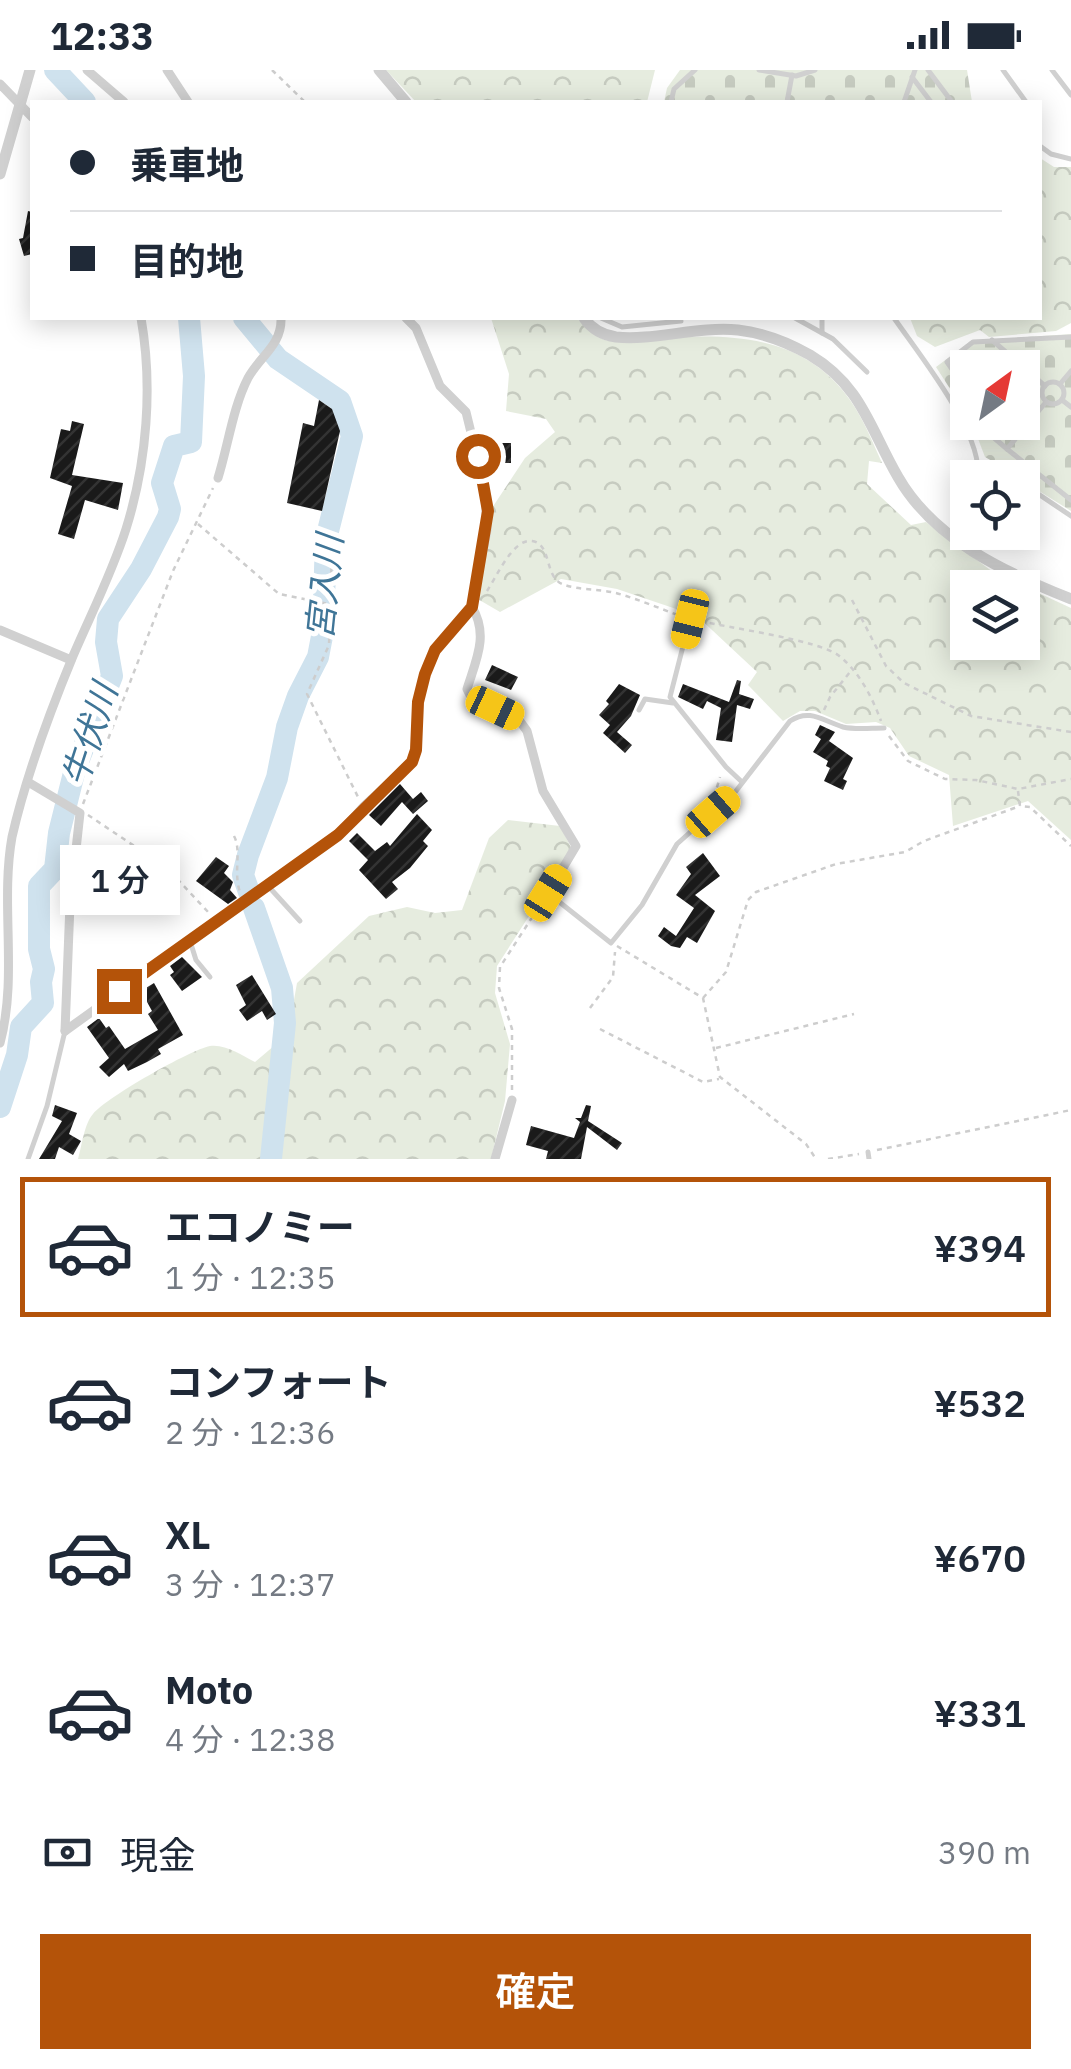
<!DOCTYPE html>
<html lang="ja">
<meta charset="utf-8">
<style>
:root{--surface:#fff;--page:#f2f2f3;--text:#1f2937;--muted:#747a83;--line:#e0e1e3;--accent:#b45309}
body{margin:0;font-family:"IBM Plex Sans","Noto Sans JP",sans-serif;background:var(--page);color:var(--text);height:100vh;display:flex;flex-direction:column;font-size:38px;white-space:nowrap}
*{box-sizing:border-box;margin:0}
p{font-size:32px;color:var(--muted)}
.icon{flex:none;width:55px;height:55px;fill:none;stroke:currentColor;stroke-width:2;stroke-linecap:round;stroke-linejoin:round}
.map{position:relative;height:1089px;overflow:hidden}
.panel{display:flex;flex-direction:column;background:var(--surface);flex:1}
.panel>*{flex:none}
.top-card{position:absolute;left:30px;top:30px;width:1012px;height:220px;border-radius:0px;box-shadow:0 5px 25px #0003;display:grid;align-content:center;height:220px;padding:0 40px;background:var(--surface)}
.needle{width:65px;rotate:33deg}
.controls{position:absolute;left:950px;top:280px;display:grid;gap:20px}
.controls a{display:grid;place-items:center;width:90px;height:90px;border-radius:0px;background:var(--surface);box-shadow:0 5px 25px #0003;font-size:50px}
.end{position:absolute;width:45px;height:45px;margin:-22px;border:12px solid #b45309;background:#fff;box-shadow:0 0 0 5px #fff}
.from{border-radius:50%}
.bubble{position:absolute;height:70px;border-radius:0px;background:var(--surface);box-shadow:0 5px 25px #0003;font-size:32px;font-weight:600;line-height:70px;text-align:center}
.car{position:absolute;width:30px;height:60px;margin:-30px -15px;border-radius:12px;box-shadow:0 0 8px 2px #0007;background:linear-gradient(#f5c518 24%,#345 0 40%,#f5c518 0 76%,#345 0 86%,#f5c518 0)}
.top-card b{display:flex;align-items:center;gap:35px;height:95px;font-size:38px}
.top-card b+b{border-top:2px solid var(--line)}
.top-card i{width:25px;height:25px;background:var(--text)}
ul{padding:18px 0 0;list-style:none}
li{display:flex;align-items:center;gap:30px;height:140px;margin:0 20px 15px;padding:0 20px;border:5px solid transparent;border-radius:0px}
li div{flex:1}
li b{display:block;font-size:38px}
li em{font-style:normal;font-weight:600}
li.selected{border-color:var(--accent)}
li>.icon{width:90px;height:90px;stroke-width:1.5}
.pay{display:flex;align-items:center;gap:25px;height:110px;padding:0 40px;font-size:38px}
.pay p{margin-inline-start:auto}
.primary-button{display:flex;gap:20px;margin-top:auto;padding:20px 40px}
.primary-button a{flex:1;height:115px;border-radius:0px;background:var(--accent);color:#fff;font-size:40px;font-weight:600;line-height:115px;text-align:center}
.status{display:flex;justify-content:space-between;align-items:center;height:70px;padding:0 50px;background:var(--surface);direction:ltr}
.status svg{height:28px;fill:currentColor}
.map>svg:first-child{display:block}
</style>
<div class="status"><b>12:33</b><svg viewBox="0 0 49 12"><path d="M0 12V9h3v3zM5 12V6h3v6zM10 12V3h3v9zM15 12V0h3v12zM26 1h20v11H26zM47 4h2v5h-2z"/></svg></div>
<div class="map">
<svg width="1071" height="1089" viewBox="0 0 1071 1089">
<defs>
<pattern id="forest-crowns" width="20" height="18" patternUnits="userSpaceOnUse" patternTransform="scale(2.5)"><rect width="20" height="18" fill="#e6ecdf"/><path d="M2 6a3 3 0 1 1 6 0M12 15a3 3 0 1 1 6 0" fill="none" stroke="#c6cbc0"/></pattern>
<pattern id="cemetery-stones" width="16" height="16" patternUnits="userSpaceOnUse" patternTransform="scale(2.5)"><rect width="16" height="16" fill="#e6ecdf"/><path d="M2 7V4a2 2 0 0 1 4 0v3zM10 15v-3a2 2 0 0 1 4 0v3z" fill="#c6cbc0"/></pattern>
<pattern id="building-hatch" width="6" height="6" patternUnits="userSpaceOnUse" patternTransform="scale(2.5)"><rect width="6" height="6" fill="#1a1a1a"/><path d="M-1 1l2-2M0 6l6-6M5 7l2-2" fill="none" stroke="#333"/></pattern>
</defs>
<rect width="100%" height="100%" fill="#fff"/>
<!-- forest -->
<g fill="url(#forest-crowns)" fill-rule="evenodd">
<path d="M386,0H655L647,32H416Z"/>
<path d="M1040,88L1054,97H1071V253L1056,261L989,267L980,260L935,277L917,266L910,248H1040Z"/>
<path d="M491,248H577C604,279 615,272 653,269C726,263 803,263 850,330C864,350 872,371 882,393L869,391L867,414L911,455L926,452L993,502L1071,538V770L1028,731L953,756L949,705L909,686L890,658L876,652L846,654L815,641H800L783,651L748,615L757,602L697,546L617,519L561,509L500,542L476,528L482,511L490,441L525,388L555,362L546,349L506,341L509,304ZM968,518H1022V572H968Z"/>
<path d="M508,750L560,756L572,779L497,896L495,923L510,974L505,1031L491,1089H78C82,1076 84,1054 93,1044C107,1027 190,980 210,976C226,974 241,985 255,992L288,964L297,913L369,846L407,837L435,843L462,840L489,768Z"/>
</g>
<!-- cemetery -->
<g fill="url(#cemetery-stones)">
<path d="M680,0H967L972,32H664L667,18Z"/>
<path d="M1071,264V441L1023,411L1022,408L985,387L972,353L1022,352V298H968L967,345L936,297L971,271Z"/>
</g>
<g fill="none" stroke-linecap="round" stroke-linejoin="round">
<!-- river -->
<g stroke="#cfe2ee" stroke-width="22">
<path d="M55,0L85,32"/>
<path d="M244,248L278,289L340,331L352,366L326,469L323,561L318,587L298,626L287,657L277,708L248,785L243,805L249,822"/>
<path d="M254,838L282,918L285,953L271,1089"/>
<path d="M0,1037L17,985L21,957L43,933L41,912L44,899L39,879V816L55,799L59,763L75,699L112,606L106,572L108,549L141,499L168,447L170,439L162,413L174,376L191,372L194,306L189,248"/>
</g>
</g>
<!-- building -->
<g fill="url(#building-hatch)">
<path d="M28,141L32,142V184L24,186L19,169L23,168Z"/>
<path d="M319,330L332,339L340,361L322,441L287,433L303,353L314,356Z"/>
<path d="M72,351L84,354L72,405L123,413L118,440L85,430L74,469L58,464L72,416L50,408L61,359L70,361Z"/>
<path d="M485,373H511V393H489Z"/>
<path d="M492,595L518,607L511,620L485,610Z"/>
<path d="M737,610L741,611L739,624L754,629L750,639L737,635L732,672L716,670L721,638L707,631L703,639L678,627L683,614L729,632Z"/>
<path d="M619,614L640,625L631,646L617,662L632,675L625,683L603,663L610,655L599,645L609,634L606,631Z"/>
<path d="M820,655L835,662L829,671L853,688L843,709L847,711L843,720L824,711L830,698L826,696L828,691L813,682L821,669L815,665Z"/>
<path d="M400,714L413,729L421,722L428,731L413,744L402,732L381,756L369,745Z"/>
<path d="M417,744L432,760L423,771L428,776L410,798L392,812L398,819L386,829L359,800L368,790L349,771L357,763L375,781L387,772L390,776Z"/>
<path d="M703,783L720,806L695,825L715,841L697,873L687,867L680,878L671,876L658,866L664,857L676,866L694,838L676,825L691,804L686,797Z"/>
<path d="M216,787L229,796L224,803L233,812L230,820L237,828L228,834L196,811Z"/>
<path d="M142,813L167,829L158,843L133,828Z"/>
<path d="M182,887L202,907L182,921L170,905L174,902L170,896Z"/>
<path d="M252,905L276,944L267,950L262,941L247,951L239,940L246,935L236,915Z"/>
<path d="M154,913L183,965L158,979L161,984L147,992L128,1001L124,994L109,1007L99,997L109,988L87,957L99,948L106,958L109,956L125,979L158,960L148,944L152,941L141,921Z"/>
<path d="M55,1035L77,1043L69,1064L81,1071L73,1085L59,1077L55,1089H39L62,1051L52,1046Z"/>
<path d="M586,1035L591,1036L588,1051L622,1073L617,1080L587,1057L581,1089H546L548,1081L526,1075L531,1056L574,1068L580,1052L575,1048H581Z"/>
</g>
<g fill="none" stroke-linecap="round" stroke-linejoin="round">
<!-- path -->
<g stroke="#cdcdcd" stroke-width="2.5" stroke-dasharray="5 5" stroke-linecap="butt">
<path d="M272,0L305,32"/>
<path d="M198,454L279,524L328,534"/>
<path d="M332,478L329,575L307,624L359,729"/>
<path d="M487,521C496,508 513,468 532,471C552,474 544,506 562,514C577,520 599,519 616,523C638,529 661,539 683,547"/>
<path d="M852,530L886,596L904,613L971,646L1071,662"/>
<path d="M700,551C730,558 817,570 838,585C859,601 872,627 881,651"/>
<path d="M824,640L830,627L850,602"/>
<path d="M889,666L908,691L945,709L976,710L1018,719L1071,709"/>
<path d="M1018,721L1020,736L1030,737L1071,776"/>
<path d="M714,727L720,707"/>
<path d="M83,734L173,501L213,418"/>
<path d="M88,745L167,798L209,843"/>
<path d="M234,766C242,781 233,802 240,822"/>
<path d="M617,876L703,928L720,1007L806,1074L816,1089"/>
<path d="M703,928L726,902L748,830L756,822L836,794L905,782L924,771L1020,736"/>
<path d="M590,938L613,907L615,882"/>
<path d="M600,959L703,1012L719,1009"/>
<path d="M716,978L854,944"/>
<path d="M512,1020V959L499,918L500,897L542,832"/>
<path d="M877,1080L1071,1040"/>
<path d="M828,1089L859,1084"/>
</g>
<!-- service -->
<g stroke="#d0d0d0" stroke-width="5">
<path d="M759,0L796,6L815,0"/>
<path d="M928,0L952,32"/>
<path d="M1003,0L1026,32"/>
<path d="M1052,0L1071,25"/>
<path d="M912,7L931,32"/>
<path d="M671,32L674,19L695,0"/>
<path d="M787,32L792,5"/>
<path d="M904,32L915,0"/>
<path d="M1040,76L1051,84L1071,89"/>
<path d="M601,248L622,257L681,251"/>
<path d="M795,248L833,269L867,302"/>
<path d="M822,248V263"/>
<path d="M894,248C918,283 986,367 977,408"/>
<path d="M992,270L1045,316"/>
<circle cx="1053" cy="323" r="11"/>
<path d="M1060,314L1071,301"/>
<path d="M968,322L947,292L973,272L1071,267"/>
<path d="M1062,330L1071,337"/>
<path d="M1046,332L1007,379L1071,430"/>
<path d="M987,352L993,367L1007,379"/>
<path d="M978,405L997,404L1008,408"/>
<path d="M1022,413L1071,446"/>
<path d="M955,468L968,444"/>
<path d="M690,549L670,627L726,697L742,712"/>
<path d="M639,640L645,629L673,633"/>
<path d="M269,817L300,851"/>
<path d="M548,823L611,873L642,835L677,774L736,721L790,651C810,638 823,651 843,657C855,660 871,658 884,658"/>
<path d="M190,871L196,890L210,907"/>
<path d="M868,1082L869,1089"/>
<path d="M28,1089L47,1036L65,961"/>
</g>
<!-- minor -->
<g stroke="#d0d0d0" stroke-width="9">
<path d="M87,0L124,32"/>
<path d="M167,0L188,32"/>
<path d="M0,14L32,47"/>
<path d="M406,248L416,258L440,316L466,342L485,420L487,460L472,537C489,565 476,590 467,619L471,627L519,650L527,661L543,721L576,776L548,823"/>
<path d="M218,408C228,376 233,337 248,308C260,286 282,275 281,248"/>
<path d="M0,560L71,590"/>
<path d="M28,712L80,743L70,834L65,961"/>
<path d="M65,961L338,765L364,736L412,692L416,679L418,631L425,604L435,580L472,537"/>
<path d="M0,973C18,907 0,834 12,767C26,706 49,644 73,586C91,544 112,503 126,459C147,392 153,316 141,248"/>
<path d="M495,1089L512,1030"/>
</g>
<!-- tertiary -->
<g stroke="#d0d0d0" stroke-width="11">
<path d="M379,0L406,32"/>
<path d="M0,104L30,0"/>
<path d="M584,248C591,258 602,265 616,267C653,271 698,256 738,260C764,263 787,272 810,285C862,316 870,359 898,407C934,470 1006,503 1071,529"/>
</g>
</g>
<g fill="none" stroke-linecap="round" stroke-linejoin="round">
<!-- route -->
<path stroke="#b45309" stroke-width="12" d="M119,921L338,765L412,692L416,680L418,632L425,604L435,580L472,537L488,441L478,386"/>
</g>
<g text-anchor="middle" stroke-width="10" stroke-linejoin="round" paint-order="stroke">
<!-- water labels -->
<g font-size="35" font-style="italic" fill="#3f7597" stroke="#fff">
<text transform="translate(325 517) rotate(-84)" y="12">宮入川</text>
<text transform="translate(90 665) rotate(-72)" y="12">牛伏川</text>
</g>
</g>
</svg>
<div class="controls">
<a><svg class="needle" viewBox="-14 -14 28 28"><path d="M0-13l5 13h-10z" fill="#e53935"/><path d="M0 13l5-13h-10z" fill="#747a83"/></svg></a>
<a><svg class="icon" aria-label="locate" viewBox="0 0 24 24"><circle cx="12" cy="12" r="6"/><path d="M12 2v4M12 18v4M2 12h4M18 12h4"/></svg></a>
<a><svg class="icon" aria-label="layers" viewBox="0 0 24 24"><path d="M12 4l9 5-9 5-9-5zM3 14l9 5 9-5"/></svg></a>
</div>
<i class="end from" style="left:478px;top:386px"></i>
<i class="end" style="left:119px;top:921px"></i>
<div class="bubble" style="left:60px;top:775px;width:120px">1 分</div>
<i class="car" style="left:690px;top:549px;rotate:194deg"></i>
<i class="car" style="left:495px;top:638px;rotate:115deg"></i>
<i class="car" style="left:713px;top:742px;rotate:49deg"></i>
<i class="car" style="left:548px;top:823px;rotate:32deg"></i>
<div class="top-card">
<b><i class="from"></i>乗車地</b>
<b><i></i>目的地</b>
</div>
</div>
<section class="panel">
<ul>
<li class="selected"><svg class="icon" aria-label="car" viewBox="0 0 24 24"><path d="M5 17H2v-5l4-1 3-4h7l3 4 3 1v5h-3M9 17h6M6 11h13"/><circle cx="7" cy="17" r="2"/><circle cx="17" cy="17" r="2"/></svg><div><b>エコノミー</b><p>1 分 · 12:35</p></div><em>¥394</em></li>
<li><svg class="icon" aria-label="car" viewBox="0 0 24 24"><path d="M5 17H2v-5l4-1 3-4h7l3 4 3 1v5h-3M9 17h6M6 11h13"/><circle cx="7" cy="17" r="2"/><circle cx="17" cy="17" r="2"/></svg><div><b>コンフォート</b><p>2 分 · 12:36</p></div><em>¥532</em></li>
<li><svg class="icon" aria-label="car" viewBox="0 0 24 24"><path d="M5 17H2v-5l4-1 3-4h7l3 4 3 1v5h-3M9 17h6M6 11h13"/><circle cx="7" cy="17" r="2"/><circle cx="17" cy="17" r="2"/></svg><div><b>XL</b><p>3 分 · 12:37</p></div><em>¥670</em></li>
<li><svg class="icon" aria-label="car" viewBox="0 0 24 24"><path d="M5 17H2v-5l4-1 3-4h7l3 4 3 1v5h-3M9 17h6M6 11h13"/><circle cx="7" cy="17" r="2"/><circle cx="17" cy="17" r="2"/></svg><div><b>Moto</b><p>4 分 · 12:38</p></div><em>¥331</em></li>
</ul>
<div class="pay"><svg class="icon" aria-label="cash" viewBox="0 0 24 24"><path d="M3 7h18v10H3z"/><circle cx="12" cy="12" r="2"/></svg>現金<p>390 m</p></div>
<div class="primary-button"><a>確定</a></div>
</section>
